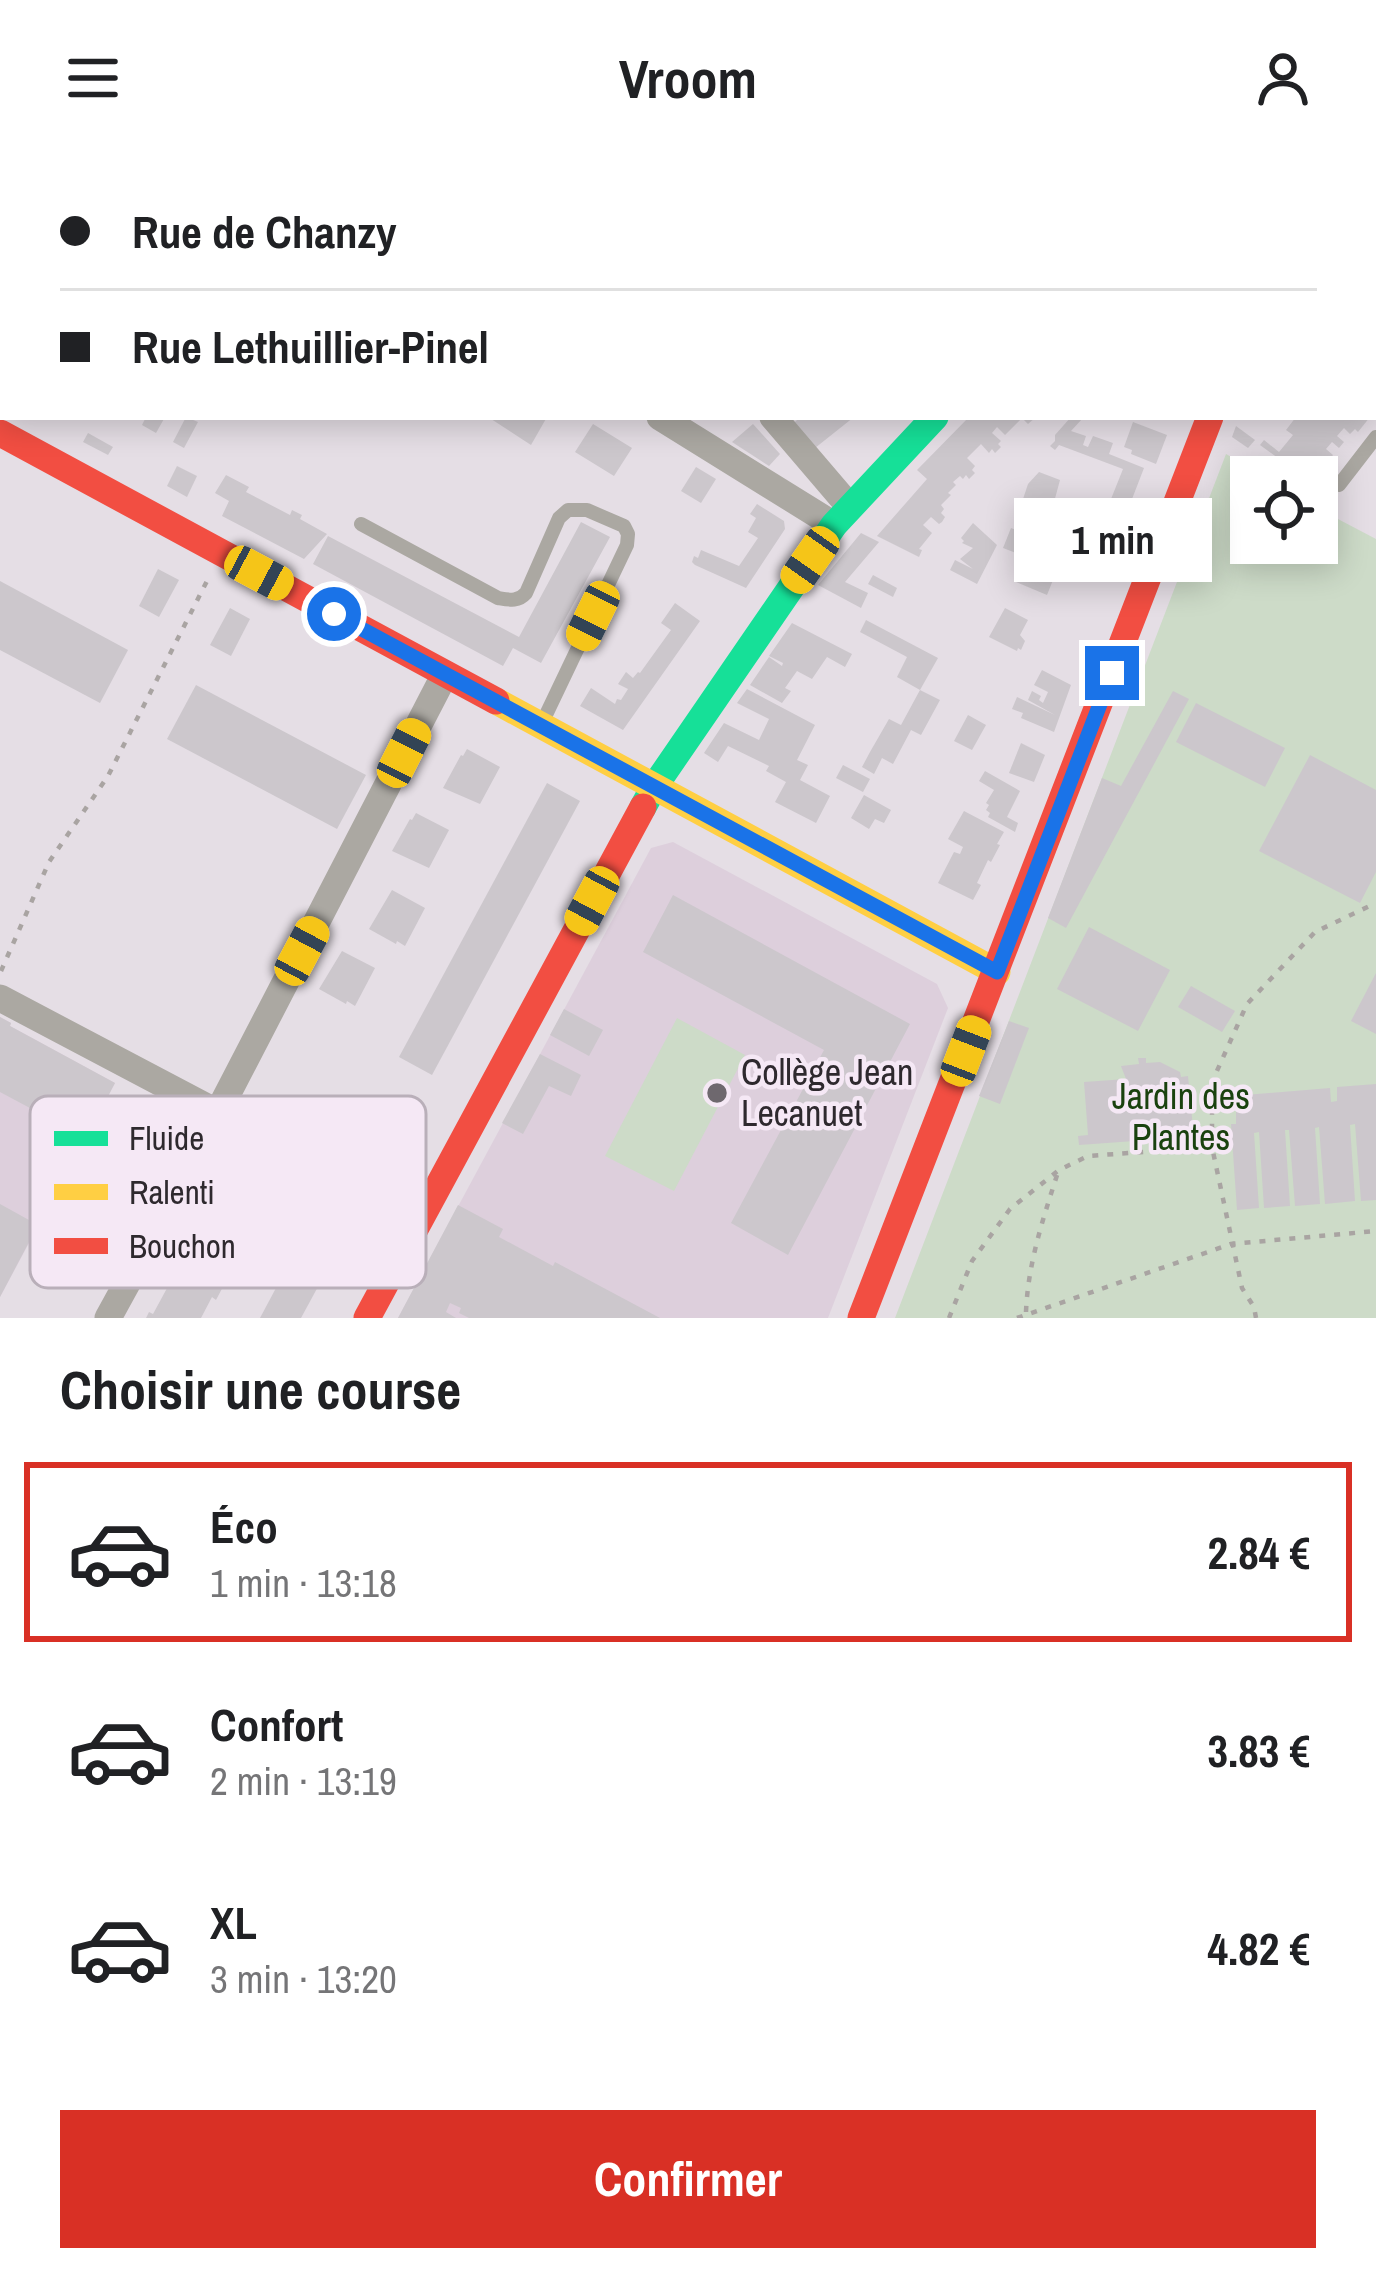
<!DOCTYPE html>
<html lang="fr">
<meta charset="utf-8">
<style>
:root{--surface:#fff;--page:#f2f2f2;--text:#202124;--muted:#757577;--line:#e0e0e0;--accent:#d93025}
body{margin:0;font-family:"Archivo Narrow",sans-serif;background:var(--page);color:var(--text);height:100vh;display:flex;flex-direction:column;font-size:45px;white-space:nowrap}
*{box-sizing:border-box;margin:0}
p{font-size:39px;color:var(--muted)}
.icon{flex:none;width:66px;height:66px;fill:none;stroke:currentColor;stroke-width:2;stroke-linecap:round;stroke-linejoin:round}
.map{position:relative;height:1162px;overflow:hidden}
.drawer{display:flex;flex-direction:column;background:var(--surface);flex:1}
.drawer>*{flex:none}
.top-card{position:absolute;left:0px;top:0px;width:1377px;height:264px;box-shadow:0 6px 30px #0003;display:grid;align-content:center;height:264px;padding:0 60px;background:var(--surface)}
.controls{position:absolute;left:1230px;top:300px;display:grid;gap:24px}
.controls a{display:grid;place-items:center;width:108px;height:108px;border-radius:0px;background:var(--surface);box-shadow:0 6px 30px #0003;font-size:60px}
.end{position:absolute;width:54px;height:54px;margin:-27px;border:15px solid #1a73e8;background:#fff;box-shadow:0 0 0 6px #fff}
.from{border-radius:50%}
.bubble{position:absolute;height:84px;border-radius:0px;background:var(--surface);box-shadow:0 6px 30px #0003;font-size:39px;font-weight:800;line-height:84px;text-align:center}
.car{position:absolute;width:36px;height:72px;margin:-36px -18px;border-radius:15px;box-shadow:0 0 9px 3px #0007;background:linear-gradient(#f5c518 24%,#345 0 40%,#f5c518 0 76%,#345 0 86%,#f5c518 0)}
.top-card b{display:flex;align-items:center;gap:42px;height:114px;font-size:45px}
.top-card b+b{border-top:3px solid var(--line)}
.top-card i{width:30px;height:30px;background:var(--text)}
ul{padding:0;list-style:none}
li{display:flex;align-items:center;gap:36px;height:180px;margin:0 24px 18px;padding:0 36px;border:6px solid transparent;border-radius:0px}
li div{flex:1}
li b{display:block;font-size:45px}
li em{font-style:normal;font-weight:800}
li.on{border-color:var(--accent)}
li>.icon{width:108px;height:108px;stroke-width:1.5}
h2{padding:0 60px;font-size:54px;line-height:144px}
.cta{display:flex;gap:24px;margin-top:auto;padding:24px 60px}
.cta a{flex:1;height:138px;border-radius:0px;background:var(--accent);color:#fff;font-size:48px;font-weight:800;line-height:138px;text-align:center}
header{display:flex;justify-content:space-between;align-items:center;height:156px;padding:0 60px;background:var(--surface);font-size:54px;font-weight:800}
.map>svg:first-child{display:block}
</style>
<header><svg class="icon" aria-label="menu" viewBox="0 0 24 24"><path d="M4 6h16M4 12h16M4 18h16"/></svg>Vroom<svg class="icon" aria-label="person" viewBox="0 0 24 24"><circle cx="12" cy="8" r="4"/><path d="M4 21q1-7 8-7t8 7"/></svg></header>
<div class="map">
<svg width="1376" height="1162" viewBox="0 0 1376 1162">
<rect width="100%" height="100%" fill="#e5dee5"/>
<!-- built -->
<g fill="#ddcfdc">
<path d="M673,686L937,828L948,852L828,1162H398L651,692Z"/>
<path d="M0,861L11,867L10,870L115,927L0,1141Z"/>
</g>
<!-- green -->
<g fill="#cddbc8">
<path d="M1226,298L1267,321H1251V387H1317V352L1376,383V1162H895Z"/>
<path d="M677,862L745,899L674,1035L605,1000Z"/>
</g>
<!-- building -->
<g fill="#ccc7cc">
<path d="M146,261H165L156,277L142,269Z"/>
<path d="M186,261L198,266L184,292L173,286Z"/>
<path d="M488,261H547L531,289Z"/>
<path d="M800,261H854L815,292L794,267Z"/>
<path d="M969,261H1036L1028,268L1022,262L1005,279L997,271L992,277L1001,285L998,288L1001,291L995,297L992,293L989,297L981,288L967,302L975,310L972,314L975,317L969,323L966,319L963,323L960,320L953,326L956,329L948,337L951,339L941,349L944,353L941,357L945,361L942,366L939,368L931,361L923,369L932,377L919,393L922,394L919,401L877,380L927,323L917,314Z"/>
<path d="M1071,261L1082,263L1071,275L1086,280L1083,289L1088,291L1093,280L1113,287L1109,298L1144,312L1127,356L1109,348L1123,313L1059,289L1055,294L1050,290L1055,285V279Z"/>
<path d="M1296,261H1370L1358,276L1355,273L1350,278L1344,272L1337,280L1344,286L1339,292L1332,286L1326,293L1333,299L1318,317L1311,311L1303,321H1267L1256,315L1264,304L1284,315L1289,310L1260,289L1264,284L1279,296L1293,279L1286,274Z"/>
<path d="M1133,266L1167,279L1156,308L1131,298L1132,294L1124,291Z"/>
<path d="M593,268L632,292L614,320L575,296Z"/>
<path d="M753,268L780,298L769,310L732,286Z"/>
<path d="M1236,270L1255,284L1248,292L1232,281Z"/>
<path d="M88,277L113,291L108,299L83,286Z"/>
<path d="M177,310L197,320L187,341L167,330Z"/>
<path d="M696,311L716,323L701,347L681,335Z"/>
<path d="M1039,316L1060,324L1050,361L1079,372L1071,395L1075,402L1073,409L1066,412L1059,409L1047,439L1016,426L1023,409L1028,411L1045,369L1027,362L1032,347L1023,343L1028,328Z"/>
<path d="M226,319L249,331L246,336L290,359L292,354L302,359L300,363L327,378L304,403L222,360L229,345L215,337Z"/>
<path d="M757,348L784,365L785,373L746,432L695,409L692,406L694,400L698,402L701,394L739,410L758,382L748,376L756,362L750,358Z"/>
<path d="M581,366L610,381L541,507L513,492L503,510L313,408L328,380L519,481Z"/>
<path d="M973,367L997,389L977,428L950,414L955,404L973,413L960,403L973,392L962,387L964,385L961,382Z"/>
<path d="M1011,372L1031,380L1024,400L1003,392Z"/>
<path d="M861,377L879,386L845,426L868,437L861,452L818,429Z"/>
<path d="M1105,382L1125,390L1120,401L1100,393Z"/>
<path d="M158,413L179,424L159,461L139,450Z"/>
<path d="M873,419L897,432L893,441L868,428Z"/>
<path d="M0,425L128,494L100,547L0,494Z"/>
<path d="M675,447L700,465L623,574L580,550L591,532L615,548L617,543L621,544L628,533L618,528L626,516L633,522L638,516L640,517L671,474L661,467Z"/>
<path d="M230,452L250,463L231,500L210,489Z"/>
<path d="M1005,452L1028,464L1020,479L1025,485L1021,494L1018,492L1017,495L989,481Z"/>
<path d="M866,464L938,502L920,534L940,544L921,579L911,574L893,608L882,602L874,618L862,611L870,596L889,563L901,569L920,534L897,521L907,501L860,476Z"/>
<path d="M792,467L852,498L845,511L827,501L812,523L797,515L785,532L791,535L782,547L750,529L769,501L782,510L783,507L769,500Z"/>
<path d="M1042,514L1071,529L1054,576L1021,562L1023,557L1012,553L1017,541L1055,559L1028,544L1032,535L1041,540L1039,544L1043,547L1048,536L1034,529Z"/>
<path d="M196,529L366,619L337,673L167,583Z"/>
<path d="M747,533L815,569L797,604L808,609L800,624L830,640L816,667L775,646L786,626L766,615L769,610L728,590L718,606L704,597L724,567L759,584L769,563L737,547Z"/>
<path d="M1173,535L1189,543L1066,772L1048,762L1102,622L1121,630Z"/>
<path d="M1196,547L1285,592L1265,631L1176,586Z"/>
<path d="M968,559L986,569L972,594L954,585Z"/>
<path d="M1021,587L1045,599L1034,626L1009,617Z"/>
<path d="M467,593L500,611L480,648L443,632L461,599L463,600Z"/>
<path d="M1310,599L1376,634V716L1360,747L1259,695Z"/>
<path d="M843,609L870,623L863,636L836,622Z"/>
<path d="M985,615L1020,635L1007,661L1018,667L1015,676L988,661L990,657L986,654L989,649L986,647L994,634L979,625Z"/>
<path d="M547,627L580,645L432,919L399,901Z"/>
<path d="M864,639L891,654L884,667L875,663L869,673L851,662Z"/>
<path d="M964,655L1004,676L997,688L1000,689L991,706L988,704L977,727L981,729L973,744L938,727L954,696L960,698L963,691L948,683Z"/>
<path d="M416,657L449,674L429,712L392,695L410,663L412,664Z"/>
<path d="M392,734L425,752L405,790L397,785L396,788L369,773Z"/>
<path d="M673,739L910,868L788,1099L731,1067L824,894L643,796Z"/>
<path d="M1089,771L1170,814L1138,875L1057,833Z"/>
<path d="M342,795L375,812L355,850L347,845L346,848L319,833Z"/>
<path d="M1376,817V878L1351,865Z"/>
<path d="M1191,830L1235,855L1222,876L1178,851Z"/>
<path d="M564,853L603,874L589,900L550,879Z"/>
<path d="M0,861L11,867L10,870L115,927L86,982L0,936Z"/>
<path d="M1009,865L1029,872L1000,948L979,940Z"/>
<path d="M540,898L581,919L571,940L549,930L523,978L502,967Z"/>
<path d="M1138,902H1146V907L1160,906L1180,916L1181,921L1188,920L1193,972L1203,971L1204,980L1079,989L1078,980L1088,979L1084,926L1126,923L1121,910L1139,908Z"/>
<path d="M1376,928V1044L1361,1045L1355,968L1350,969L1355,1045L1325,1048L1319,971L1315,972L1320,1048L1295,1050L1289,974H1285L1290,1050L1264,1052L1259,976L1254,977L1259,1052L1237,1054L1231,968H1236V954L1246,953L1245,939L1330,932L1331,946L1337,945V931Z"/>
<path d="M284,940L316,957L296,995L288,990L287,993L260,978Z"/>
<path d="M363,969L396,987L301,1162H260Z"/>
<path d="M0,1048L38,1069L0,1141Z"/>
<path d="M458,1049L503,1073L499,1081L553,1110L555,1106L660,1162H469L459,1157L461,1152L450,1147L446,1156L456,1162H398Z"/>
<path d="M198,1076L236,1097L230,1108L234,1110L216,1144L212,1141L201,1162H146L149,1156L153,1158L178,1112L174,1110L186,1087L190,1090Z"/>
</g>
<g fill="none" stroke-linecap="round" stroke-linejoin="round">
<!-- path -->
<g stroke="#a9a4a2" stroke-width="4.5" stroke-dasharray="6 9" stroke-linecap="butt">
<path d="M1,815L49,706L108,620L208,423"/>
<path d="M1026,1156C1028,1107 1043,1063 1058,1016"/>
<path d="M949,1162L972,1105L1010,1053L1059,1014L1088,1000L1212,991"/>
<path d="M1017,1162L1231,1088L1376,1075"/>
<path d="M1256,1162L1254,1151L1242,1132L1212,991V926L1247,848L1315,776L1376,747"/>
</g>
<!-- lane -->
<g stroke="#aba8a2" stroke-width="14">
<path d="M1339,329L1376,281"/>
<path d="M361,368L498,442C510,444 518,446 526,437L559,362L568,354H587L624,370L628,378L627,389L543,565"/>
</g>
<!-- street -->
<g stroke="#aba8a2" stroke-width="27">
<path d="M242,0L247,3"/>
<path d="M551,0L553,3"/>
<path d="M776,0L779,3"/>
<path d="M1092,0L1094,3"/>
<path d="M512,3L513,0"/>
<path d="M1304,3L1305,0"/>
<path d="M660,261L834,369"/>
<path d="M773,261L849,350"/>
<path d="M0,842L218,957"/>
<path d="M108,1162L170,1049L445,518"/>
</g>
<!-- fast -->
<path stroke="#16e098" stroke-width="27" d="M643,651L654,631L834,369L935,261"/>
<!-- slow -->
<g stroke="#ffcf43" stroke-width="27">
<path d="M1188,3L1191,0"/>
<path d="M496,545L997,816"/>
</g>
<!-- jam -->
<g stroke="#f24e42" stroke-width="27">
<path d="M0,277L496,545"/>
<path d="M367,1162L643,651"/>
<path d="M861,1162L1210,261"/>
</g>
</g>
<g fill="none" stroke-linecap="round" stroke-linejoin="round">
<!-- route -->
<path stroke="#1a73e8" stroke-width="15" d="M334,458L997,816L1112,517"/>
</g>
<!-- markers -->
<circle fill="#6e686e" stroke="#f5e8f5" stroke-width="4.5" cx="717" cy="937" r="12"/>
<g text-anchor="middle" stroke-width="9" stroke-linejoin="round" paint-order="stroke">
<!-- poi labels -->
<g font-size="36" fill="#2e292e" stroke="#f5e8f5" text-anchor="start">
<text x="741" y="929">Collège Jean<tspan x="741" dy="41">Lecanuet</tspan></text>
</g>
<!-- park labels -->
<g font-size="36" fill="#1a420f" stroke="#f5e8f5">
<text x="1181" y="953">Jardin des<tspan x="1181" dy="41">Plantes</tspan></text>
</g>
</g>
<!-- legend -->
<rect x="30" y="940" width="396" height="192" rx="18" fill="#f5e8f5" stroke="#b9afb9" stroke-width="3"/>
<rect x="54" y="975" width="54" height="15" fill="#16e098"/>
<rect x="54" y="1028" width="54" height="16" fill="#ffcf43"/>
<rect x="54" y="1082" width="54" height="16" fill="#f24e42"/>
<g font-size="33" fill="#2e292e">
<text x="129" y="994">Fluide</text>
<text x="129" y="1048">Ralenti</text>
<text x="129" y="1102">Bouchon</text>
</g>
</svg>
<div class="controls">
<a><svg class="icon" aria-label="locate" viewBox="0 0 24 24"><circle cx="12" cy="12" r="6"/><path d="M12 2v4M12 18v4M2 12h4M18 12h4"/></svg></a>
</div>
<i class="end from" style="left:334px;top:458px"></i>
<i class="end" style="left:1112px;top:517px"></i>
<div class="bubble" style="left:1014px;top:342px;width:198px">1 min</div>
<i class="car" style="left:810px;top:404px;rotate:215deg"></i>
<i class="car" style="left:259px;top:417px;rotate:118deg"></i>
<i class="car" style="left:593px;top:460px;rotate:206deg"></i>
<i class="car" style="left:404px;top:597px;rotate:27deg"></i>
<i class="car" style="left:592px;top:745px;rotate:208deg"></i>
<i class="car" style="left:302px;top:795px;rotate:28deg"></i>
<i class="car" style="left:966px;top:895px;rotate:21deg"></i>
<div class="top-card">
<b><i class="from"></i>Rue de Chanzy</b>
<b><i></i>Rue Lethuillier-Pinel</b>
</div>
</div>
<section class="drawer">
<h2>Choisir une course</h2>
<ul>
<li class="on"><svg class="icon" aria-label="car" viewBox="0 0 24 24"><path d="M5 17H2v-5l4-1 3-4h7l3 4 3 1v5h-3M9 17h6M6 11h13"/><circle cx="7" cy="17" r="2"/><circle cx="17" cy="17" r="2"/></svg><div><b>Éco</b><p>1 min · 13:18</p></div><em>2.84 €</em></li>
<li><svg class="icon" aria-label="car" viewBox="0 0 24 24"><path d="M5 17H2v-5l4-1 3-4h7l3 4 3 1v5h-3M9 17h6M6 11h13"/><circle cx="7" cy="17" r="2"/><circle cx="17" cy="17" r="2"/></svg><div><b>Confort</b><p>2 min · 13:19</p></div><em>3.83 €</em></li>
<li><svg class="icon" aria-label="car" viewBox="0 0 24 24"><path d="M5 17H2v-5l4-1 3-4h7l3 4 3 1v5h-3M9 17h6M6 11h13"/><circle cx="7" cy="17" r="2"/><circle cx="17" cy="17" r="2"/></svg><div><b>XL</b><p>3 min · 13:20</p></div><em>4.82 €</em></li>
</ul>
<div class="cta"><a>Confirmer</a></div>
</section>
